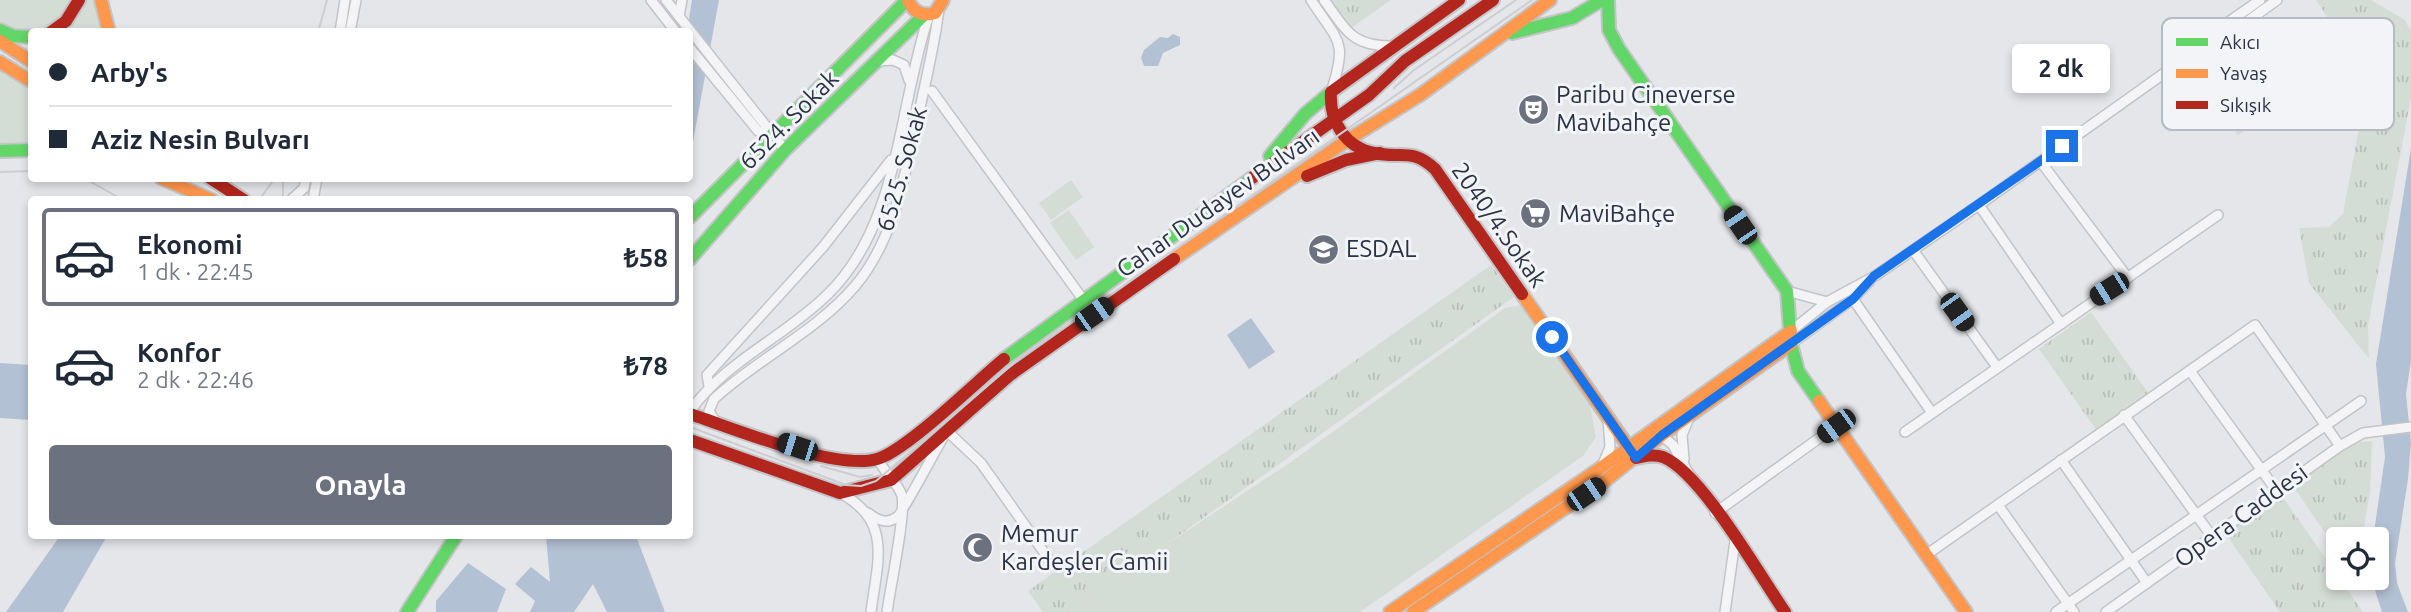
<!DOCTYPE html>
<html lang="tr">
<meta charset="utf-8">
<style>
:root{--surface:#fff;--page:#f2f2f3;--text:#1f2937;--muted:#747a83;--line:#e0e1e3;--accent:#6b717e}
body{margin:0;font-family:Ubuntu,sans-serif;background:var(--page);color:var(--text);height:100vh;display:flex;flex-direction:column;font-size:26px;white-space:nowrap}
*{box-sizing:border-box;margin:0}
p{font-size:23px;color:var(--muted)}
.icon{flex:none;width:38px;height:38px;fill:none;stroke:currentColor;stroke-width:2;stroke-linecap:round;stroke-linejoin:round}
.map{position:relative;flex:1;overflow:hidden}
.side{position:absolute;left:28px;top:196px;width:665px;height:343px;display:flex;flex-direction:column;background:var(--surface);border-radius:7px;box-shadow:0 4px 10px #0003}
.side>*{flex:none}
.top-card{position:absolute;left:28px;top:28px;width:665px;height:154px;border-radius:7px;box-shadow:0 4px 10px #0003;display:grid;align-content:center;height:154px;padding:0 21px;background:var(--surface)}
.buttons{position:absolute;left:2326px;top:527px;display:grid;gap:14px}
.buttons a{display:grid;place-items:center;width:63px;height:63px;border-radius:7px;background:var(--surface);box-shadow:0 4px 10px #0003;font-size:35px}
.end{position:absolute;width:32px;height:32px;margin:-16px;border:9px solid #1a73e8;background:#fff;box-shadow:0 0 0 4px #fff}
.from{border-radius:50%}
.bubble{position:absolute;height:49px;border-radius:7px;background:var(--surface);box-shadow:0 4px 10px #0003;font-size:23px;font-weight:700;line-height:49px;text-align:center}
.car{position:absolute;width:21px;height:42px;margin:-21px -10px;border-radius:9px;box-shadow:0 0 5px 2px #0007;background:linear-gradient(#222 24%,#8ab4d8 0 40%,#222 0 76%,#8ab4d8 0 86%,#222 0)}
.top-card b{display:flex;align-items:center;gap:24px;height:66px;font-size:26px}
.top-card b+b{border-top:2px solid var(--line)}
.top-card i{width:18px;height:18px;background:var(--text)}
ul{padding:12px 0 0;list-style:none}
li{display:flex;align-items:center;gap:21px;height:98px;margin:0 14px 10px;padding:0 7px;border:4px solid transparent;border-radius:7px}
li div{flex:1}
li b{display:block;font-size:26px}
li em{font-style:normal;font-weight:700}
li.selected{border-color:var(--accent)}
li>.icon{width:63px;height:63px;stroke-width:1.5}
.button{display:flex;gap:14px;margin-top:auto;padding:14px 21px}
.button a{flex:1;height:80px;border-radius:7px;background:var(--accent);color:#fff;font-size:28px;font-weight:700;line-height:80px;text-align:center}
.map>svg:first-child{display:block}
</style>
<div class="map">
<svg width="2411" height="612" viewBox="0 0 2411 612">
<defs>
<pattern id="park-tufts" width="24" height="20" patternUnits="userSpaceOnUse" patternTransform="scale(1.75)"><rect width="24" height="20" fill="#d4ddd5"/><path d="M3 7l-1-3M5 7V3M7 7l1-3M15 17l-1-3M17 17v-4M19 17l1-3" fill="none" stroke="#b6beb8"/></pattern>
</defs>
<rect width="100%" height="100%" fill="#e5e6e9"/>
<!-- green -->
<g fill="#d4ddd5">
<path d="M0,0H72C55,30 31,39 0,24Z"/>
<path d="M84,0H94L103,31L62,32Z"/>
<path d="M2247,64L2277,108L2238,135L2208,91Z"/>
<path d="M0,71L31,91V144L0,145Z"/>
<path d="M1071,180L1083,197L1051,220L1039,203Z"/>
<path d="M1069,210L1094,247L1076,260L1050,223Z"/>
<path d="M1521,305L1589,400L1596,437L1583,456L1360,612H1071L1147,557L1288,464L1505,308Z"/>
</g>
<!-- park -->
<g fill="url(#park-tufts)">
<path d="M1331,0H1391L1351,28Z"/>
<path d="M2316,0H2371L2405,20L2411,32V98L2368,325L2369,359L2309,283L2299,228L2329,227L2343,214L2368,79Z"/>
<path d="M1491,265L1514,297L1071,612H1043L1028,591Z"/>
<path d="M2091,312L2149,394L2097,431L2039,349Z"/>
<path d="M2372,441L2370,491L2362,539H2338V552L2293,486L2349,443Z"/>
<path d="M2280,493L2363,612H2280L2225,533Z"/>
</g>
<!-- water -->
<g fill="#b3c1d4">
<path d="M692,0H719L690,158V32H687Z"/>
<path d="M1173,34L1180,37V45L1163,53L1158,66H1144L1141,58L1144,50L1160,37L1168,38Z"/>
<path d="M2411,148V361L2406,394L2411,443L2408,479L2395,563L2397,583L2408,612H2382L2371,578H2376V539H2373L2385,457L2376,364Z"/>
<path d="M1251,318L1275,352L1249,369L1227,335Z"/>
<path d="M0,363L31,365V420L0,418Z"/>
<path d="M60,536H107L63,612H6Z"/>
<path d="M546,536H636L665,612H607L593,584L574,612H530L535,601L515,584L531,567L550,582Z"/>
<path d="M468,563L506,589L497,612H436V601Z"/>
</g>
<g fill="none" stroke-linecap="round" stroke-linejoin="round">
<defs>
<g id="street">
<path d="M651,0L676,32"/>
<path d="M666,0L785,150"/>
<path d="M1311,0C1339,43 1348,40 1331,92"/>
<path d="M1324,0C1347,31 1352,47 1394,46"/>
<path d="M679,16L682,0"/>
<path d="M340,32L345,0"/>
<path d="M350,32L356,0"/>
<path d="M2209,42L2227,36L2277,0"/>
<path d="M690,48L758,131L770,134"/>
<path d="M878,61L893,60L904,65L909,80"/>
<path d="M932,91L1082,298"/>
<path d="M2041,162L2128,278"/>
<path d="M291,200L304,188L306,178"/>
<path d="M313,200L317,178"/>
<path d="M1979,205L2061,324"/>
<path d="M1913,250L1997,367"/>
<path d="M1787,291L1827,302"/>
<path d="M1853,299L1932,413"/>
<path d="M1791,331L1827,302L1875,276L1979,205L2208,42L2220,28L2260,0"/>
<path d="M1791,344L1853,299L1869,282"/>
<path d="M2190,371L2276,490"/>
<path d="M709,386L707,375L823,247L891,160"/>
<path d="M690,411C726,361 784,337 827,295C900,225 898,107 929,15"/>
<path d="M2124,415L2213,538"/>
<path d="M715,421L709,411L714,399C757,359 816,332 855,286C896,238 906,168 920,108C927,75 935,42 939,9"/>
<path d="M1905,432L2218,215"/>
<path d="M1660,434L1673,445L1690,476"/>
<path d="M878,459C884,473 898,482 902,496C906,514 890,589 887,612"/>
<path d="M1684,459L1682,435L1689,418"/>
<path d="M2061,460L2147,583"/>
<path d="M1603,464L1610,447L1608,420"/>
<path d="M842,494C893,522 877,563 871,612"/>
<path d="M1998,505L2074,612"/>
<path d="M868,513C877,520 887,525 897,517C902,514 939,443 947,431L981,463L1053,565"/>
<path d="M1715,513L1836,426"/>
<path d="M1926,555L2255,325L2340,446"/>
<path d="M1725,612L1735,541"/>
<path d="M2056,612L2361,401"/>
<path d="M2106,612L2340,446L2363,433L2411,427"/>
</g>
<g id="fast">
<path d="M1608,0L1609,30L1619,49L1787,291L1791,344L1798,371L1819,401"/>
<path d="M0,30L13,36L32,37"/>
<path d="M1512,33L1572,18L1602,0"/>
<path d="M0,151L32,150"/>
<path d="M1270,156L1305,114L1331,92"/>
<path d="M690,217L907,0"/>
<path d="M690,259L785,150L924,15"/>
<path d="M1004,359L1252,178"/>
<path d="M407,612L456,536"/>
</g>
<g id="slow">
<path d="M101,0L109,32"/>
<path d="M908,0C913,12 922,17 935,13L943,0"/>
<path d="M0,41L32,62"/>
<path d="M0,62L32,82"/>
<path d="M161,178L212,200"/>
<path d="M1174,259L1349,139L1420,95L1550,0"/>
<path d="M1522,294L1636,458"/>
<path d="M1819,401L1966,612"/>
<path d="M1390,612L1599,469L1791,331"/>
<path d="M1413,612L1606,480L1662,435L1791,344"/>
</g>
<g id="jam">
<path d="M1459,0L1331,92C1329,121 1345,147 1374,153C1401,159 1411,147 1435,169L1522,294"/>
<path d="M51,32L66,21L79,0"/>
<path d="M1307,176L1346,160L1380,153"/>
<path d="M210,178L244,200"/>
<path d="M1252,178L1369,95L1405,61L1493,0"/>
<path d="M690,414C733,428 836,471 877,459C906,451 977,381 1004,359"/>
<path d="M690,440L840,493L891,480L1010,375L1174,259"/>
<path d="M1636,458C1645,456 1654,454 1663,457C1701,472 1760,576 1785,612"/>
</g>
</defs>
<!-- street casing -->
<use href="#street" stroke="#c3c4c7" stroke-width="12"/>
<!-- fast casing -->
<use href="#fast" stroke="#c3c4c7" stroke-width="16"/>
<!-- slow casing -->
<use href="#slow" stroke="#c3c4c7" stroke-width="16"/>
<!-- jam casing -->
<use href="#jam" stroke="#c3c4c7" stroke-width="16"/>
<!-- street -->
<use href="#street" stroke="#f4f4f6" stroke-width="9"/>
<!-- fast -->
<use href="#fast" stroke="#63d668" stroke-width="12"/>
<!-- slow -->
<use href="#slow" stroke="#ff974d" stroke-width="12"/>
<!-- jam -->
<use href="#jam" stroke="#b3261e" stroke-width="12"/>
<!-- tram -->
<g stroke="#cdced1" stroke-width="2">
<path d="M318,32L327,0"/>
<path d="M1394,88L1414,70L1516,0"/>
<path d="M0,172L32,171"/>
<path d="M84,178L123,200"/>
<path d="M259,200L275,178"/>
<path d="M283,200V178"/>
<path d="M690,427L846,485L861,486L876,481L1021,357L1532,0"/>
<path d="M821,466L860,477L872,475"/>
</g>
</g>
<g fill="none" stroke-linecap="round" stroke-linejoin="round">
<!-- route -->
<path stroke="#1a73e8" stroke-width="9" d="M1552,337L1636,458L1662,435L1853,299L1874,276L2062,146"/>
</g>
<!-- icons -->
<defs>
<symbol id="theatre-disc" viewBox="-11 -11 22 22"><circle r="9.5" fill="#6b717e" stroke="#f2f4f8"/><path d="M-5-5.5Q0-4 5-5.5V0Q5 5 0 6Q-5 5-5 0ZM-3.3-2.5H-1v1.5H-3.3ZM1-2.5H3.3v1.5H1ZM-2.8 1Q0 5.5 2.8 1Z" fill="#fff"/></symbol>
<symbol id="supermarket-disc" viewBox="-11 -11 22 22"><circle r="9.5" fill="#6b717e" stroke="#f2f4f8"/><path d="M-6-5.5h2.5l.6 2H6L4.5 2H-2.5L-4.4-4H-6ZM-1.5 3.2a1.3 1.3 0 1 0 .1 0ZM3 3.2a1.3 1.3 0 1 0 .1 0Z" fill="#fff"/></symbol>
<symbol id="school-disc" viewBox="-11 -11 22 22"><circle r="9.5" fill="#6b717e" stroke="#f2f4f8"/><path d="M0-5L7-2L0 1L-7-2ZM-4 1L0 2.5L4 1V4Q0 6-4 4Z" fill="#fff"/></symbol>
<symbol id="mosque-disc" viewBox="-11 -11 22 22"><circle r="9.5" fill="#6b717e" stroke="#f2f4f8"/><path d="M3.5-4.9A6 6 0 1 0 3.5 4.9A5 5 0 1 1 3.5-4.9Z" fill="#fff"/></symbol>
</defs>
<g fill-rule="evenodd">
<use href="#theatre-disc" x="1516" y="92" width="35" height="35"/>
<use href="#supermarket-disc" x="1518" y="196" width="35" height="35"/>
<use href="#school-disc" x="1306" y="232" width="35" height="35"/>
<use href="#mosque-disc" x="960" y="530" width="35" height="35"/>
</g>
<g text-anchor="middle" stroke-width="6" stroke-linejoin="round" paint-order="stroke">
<!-- poi labels -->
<g font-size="24" fill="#2a3244" stroke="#f2f4f8" text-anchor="start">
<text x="1556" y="103">Paribu Cineverse<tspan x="1556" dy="28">Mavibahçe</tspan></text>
<text x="1559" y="222">MaviBahçe</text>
<text x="1346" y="257">ESDAL</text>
<text x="1001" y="542">Memur<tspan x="1001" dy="28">Kardeşler Camii</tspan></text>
</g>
<!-- street labels -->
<g font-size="24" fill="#2a3244" stroke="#f2f4f8">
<text transform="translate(789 120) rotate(-45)" y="8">6524. Sokak</text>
<text transform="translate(902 169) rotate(-74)" y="8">6525. Sokak</text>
<text transform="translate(1218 203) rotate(-35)" y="8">Cahar Dudayev Bulvarı</text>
<text transform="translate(1499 225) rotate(55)" y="8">2040/4.Sokak</text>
<text transform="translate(2241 516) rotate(-36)" y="8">Opera Caddesi</text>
</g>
</g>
<!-- legend -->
<rect x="2162" y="18" width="232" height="112" rx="10" fill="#f2f4f8" stroke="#b6bac2" stroke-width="2"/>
<rect x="2176" y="38" width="32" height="8" fill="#63d668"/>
<rect x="2176" y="69" width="32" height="9" fill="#ff974d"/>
<rect x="2176" y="101" width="32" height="8" fill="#b3261e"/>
<g font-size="19" fill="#2a3244">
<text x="2220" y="49">Akıcı</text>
<text x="2220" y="80">Yavaş</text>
<text x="2220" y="112">Sıkışık</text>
</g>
</svg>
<div class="buttons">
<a><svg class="icon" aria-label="locate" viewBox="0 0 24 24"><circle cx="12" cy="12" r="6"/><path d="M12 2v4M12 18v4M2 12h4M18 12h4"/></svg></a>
</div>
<i class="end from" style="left:1552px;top:337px"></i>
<i class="end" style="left:2062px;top:146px"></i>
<div class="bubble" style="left:2012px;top:44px;width:98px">2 dk</div>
<i class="car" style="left:1740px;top:225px;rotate:326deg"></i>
<i class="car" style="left:2109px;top:289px;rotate:238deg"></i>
<i class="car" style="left:1957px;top:312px;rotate:144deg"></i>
<i class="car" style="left:1094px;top:314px;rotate:55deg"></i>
<i class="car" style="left:1836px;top:426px;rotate:234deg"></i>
<i class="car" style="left:797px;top:447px;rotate:288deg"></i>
<i class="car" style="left:1586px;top:494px;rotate:56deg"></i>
<div class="top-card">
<b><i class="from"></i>Arby's</b>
<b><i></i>Aziz Nesin Bulvarı</b>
</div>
<section class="side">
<ul>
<li class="selected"><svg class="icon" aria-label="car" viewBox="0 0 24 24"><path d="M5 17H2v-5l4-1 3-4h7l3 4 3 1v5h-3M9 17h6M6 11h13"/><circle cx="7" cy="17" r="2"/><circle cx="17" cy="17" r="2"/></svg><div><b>Ekonomi</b><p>1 dk · 22:45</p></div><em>₺58</em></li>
<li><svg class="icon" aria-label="car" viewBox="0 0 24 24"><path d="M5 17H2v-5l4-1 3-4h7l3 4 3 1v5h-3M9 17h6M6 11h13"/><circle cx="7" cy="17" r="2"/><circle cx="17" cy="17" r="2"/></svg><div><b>Konfor</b><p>2 dk · 22:46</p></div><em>₺78</em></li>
</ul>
<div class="button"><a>Onayla</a></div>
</section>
</div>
